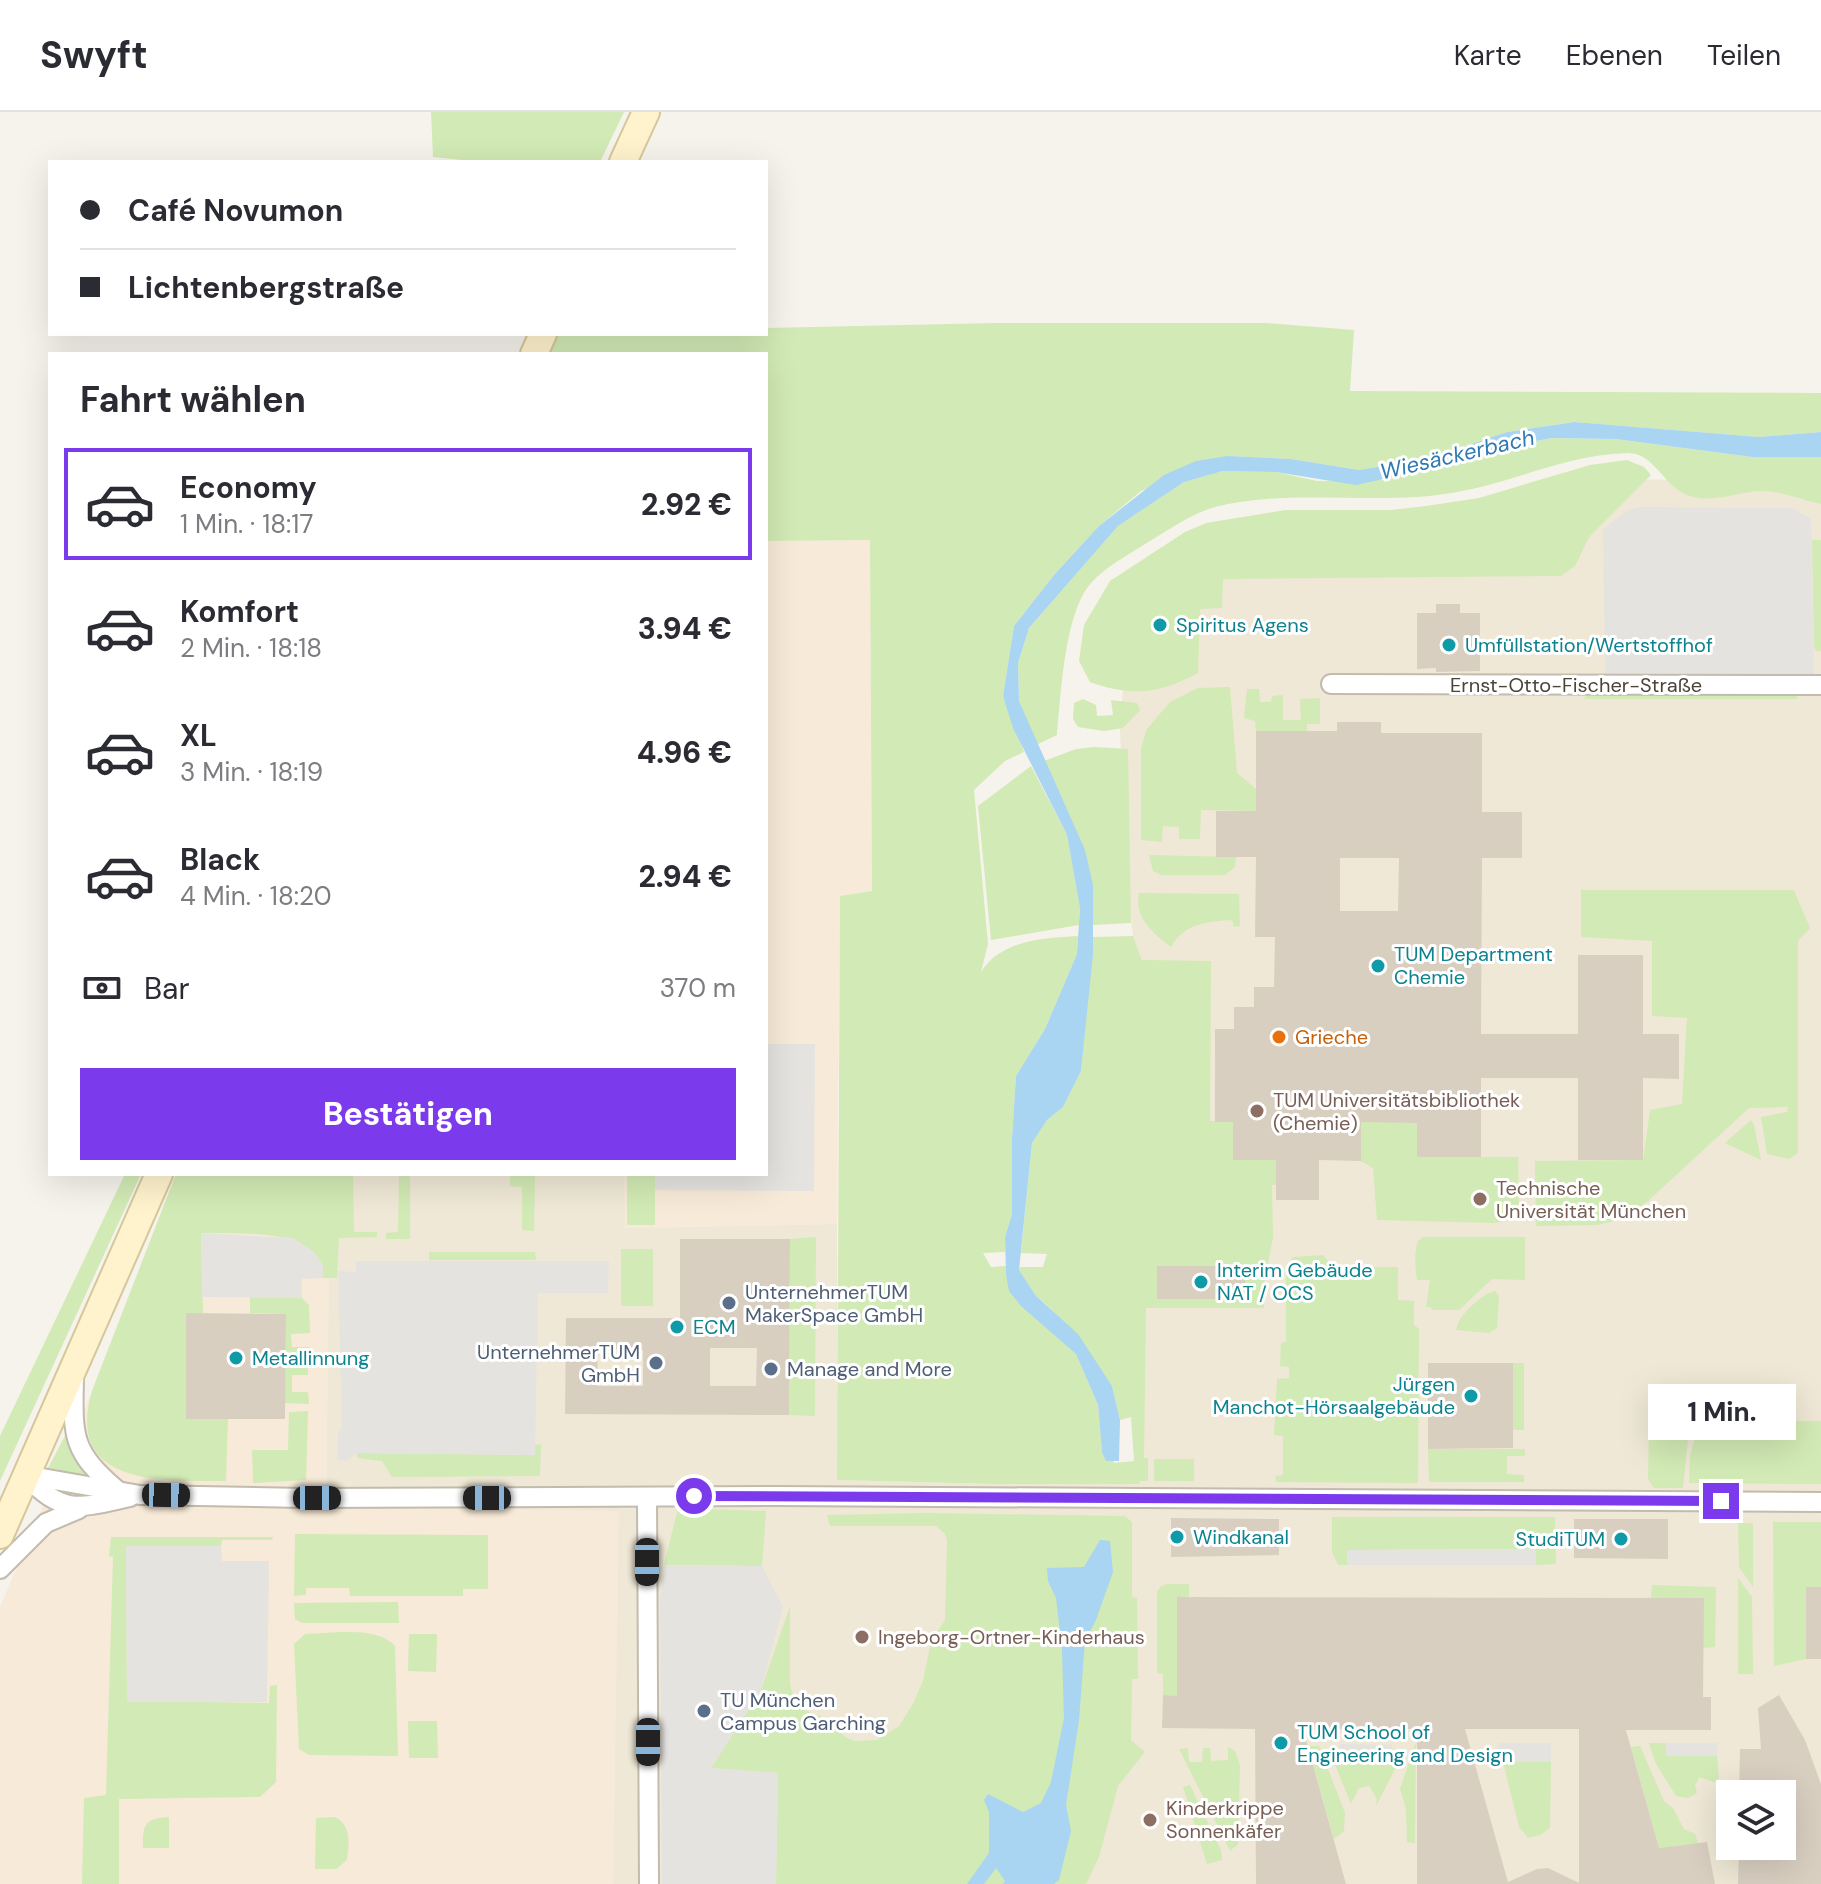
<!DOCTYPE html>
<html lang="de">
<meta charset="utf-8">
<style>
:root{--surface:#fff;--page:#f2f2f3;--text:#2b2b33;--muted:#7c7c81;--line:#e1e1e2;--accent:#7c3aed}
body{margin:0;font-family:"DM Sans",sans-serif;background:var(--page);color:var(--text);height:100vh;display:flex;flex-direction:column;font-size:30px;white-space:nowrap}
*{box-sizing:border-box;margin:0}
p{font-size:26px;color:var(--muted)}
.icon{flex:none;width:44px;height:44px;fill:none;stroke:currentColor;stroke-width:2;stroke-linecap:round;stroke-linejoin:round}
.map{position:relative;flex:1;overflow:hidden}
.details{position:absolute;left:48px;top:240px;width:720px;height:824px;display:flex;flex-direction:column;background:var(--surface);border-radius:0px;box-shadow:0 8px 32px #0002}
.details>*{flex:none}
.hud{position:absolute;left:48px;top:48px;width:720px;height:176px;border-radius:0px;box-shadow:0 8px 32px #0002;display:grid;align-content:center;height:176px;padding:0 32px;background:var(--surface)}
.tools{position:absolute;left:1716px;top:1668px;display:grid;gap:16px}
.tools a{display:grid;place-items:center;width:80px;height:80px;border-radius:0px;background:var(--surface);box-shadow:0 8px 32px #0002;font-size:40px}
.end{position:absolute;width:36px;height:36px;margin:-18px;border:10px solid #7c3aed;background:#fff;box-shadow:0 0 0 4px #fff}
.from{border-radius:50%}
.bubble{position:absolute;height:56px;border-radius:0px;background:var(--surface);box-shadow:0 8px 32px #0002;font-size:26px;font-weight:800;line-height:56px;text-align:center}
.car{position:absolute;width:24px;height:48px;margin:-24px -12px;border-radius:10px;box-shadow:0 0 6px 2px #0007;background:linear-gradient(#222 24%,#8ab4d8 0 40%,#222 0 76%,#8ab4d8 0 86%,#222 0)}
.hud b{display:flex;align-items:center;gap:28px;height:76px;font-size:30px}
.hud b+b{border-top:2px solid var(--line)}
.hud i{width:20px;height:20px;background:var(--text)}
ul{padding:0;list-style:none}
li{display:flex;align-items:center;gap:24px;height:112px;margin:0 16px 12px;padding:0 16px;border:4px solid transparent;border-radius:0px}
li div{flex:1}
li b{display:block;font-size:30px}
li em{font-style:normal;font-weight:800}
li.active{border-color:var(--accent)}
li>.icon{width:72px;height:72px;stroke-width:1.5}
h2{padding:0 32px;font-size:36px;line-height:96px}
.pay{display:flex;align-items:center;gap:20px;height:88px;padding:0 32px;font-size:30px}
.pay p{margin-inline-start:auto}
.primary-button{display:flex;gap:16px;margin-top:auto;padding:16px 32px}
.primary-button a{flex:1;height:92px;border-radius:0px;background:var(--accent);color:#fff;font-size:32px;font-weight:800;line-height:92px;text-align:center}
header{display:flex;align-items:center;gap:48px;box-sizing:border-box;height:112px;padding:0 40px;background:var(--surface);border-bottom:2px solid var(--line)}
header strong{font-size:38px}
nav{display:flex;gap:44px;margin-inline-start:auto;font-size:28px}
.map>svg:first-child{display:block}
</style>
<header>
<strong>Swyft</strong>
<nav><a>Karte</a><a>Ebenen</a><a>Teilen</a></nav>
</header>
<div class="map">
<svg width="1821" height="1772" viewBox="0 0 1821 1772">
<rect width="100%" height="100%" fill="#f6f3ec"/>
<!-- commercial -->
<g fill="#f7ead8">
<path d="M870,428L872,779L840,784L837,1112L624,1116V1062H766V429Z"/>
<path d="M176,1062H330L326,1395L620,1398L613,1772H0V1495L92,1279Z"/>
</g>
<!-- education -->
<path fill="#efe8d6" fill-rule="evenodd" d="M1592,367L1821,369V1772H613L619,1399L326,1395L330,1062H624L625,1116L837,1112L838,1368L996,1372H1133L1138,1221L1142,848L1133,824L1126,756L1120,618L1125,547L1213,424L1590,397ZM1730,1682H1782V1734H1730Z"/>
<!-- green -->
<g fill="#d2eab5">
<path d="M431,0H624L600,50H481L433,45Z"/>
<path d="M996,211H1267L1354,218L1350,279L1821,281V320L1759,325L1573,310L1507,320L1430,346L1359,358L1291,347L1228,344L1141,379L1099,414L1054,463L1014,514L1003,584L1024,640L1005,649L974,678L988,832L981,860C1001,828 1043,826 1078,824L1077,842L1045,917L1016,964L1012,1027V1102L1005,1125V1140L983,1141L991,1155L1006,1154V1162L1049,1217L1076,1242L1098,1293L1102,1340L1115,1351L1134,1349L1131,1305L1120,1308L1112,1274L1052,1198L1036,1184L1019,1158L1020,1155H1043L1047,1142L1021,1141L1032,1031L1047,1008L1063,995L1081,959L1093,825L1133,824L1142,848L1211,849L1210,1009L1233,1010L1234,1048H1276V1073H1272L1273,1126L1263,1177L1264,1196H1146L1144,1346H1148V1369H1140L1139,1372H996L837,1368L840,784L872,779L870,428L766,429V242H547L556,222H766V216Z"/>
<path d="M1552,326L1616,327L1752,345H1821V392C1802,388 1782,379 1762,379C1739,379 1712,392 1690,384C1664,376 1655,341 1628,341C1569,342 1514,370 1457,380C1377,395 1294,375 1215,395C1190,402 1167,419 1145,432C1128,443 1105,455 1091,471C1064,502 1061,583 1057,623L1036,633L1019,589L1018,551L1029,516L1118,414L1184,370L1223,359L1276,360L1317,369L1386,368L1444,354L1499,336Z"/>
<path d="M1627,348L1644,355L1651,363L1589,425L1575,454L1561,464L1223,467L1222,496L1200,497L1198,561C1159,582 1132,585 1090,570L1079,549L1084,513L1110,469L1185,420L1206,411L1285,398H1391L1426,394L1479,386L1590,353Z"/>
<path d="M1812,428H1821V539H1816L1814,534Z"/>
<path d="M1230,575L1237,661L1256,677V699L1201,698L1200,727H1179V715L1163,714L1162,730L1141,728V636L1147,617L1170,590L1198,576Z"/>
<path d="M1247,577H1259L1260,590H1271L1272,584L1283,583V608H1301L1300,587L1320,586V612H1307V619H1256L1255,609L1244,606Z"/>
<path d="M1589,580H1797V587H1584Z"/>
<path d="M1083,587L1096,593L1097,604L1113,603L1111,588L1137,591L1140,598L1123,616L1104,619L1078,615L1073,607L1074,591Z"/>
<path d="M1094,635L1128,637L1131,811L1093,813V773L1044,649L1076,637Z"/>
<path d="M1031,654L1067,723L1080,795L1079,813L991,828L978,694Z"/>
<path d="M1149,743L1236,745L1235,755L1225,763H1161L1153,759Z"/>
<path d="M1581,778H1794L1810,816L1798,829V1041L1789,1047L1767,1042L1761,1005L1787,1000L1788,995L1749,996L1648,1089L1623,1107L1597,1113L1536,1114L1535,1049L1643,1048L1650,998L1682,992L1687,906L1652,904V829L1581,825Z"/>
<path d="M1139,781L1239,782L1240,814L1234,815L1232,808C1208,809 1183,812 1171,835C1152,821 1134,805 1139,781Z"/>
<path d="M1361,966H1417V1045H1518L1519,1098L1511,1108L1493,1111L1377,1108L1373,1056L1361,1049Z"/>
<path d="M1751,1008L1754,1013L1761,1048L1725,1031Z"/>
<path d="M125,1062H141L0,1369V1324Z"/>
<path d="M176,1062H353L354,1120H377V1125L339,1126L337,1166H323C323,1113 239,1123 201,1121L203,1201H186V1306L228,1307L226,1369C162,1369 64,1374 92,1279Z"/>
<path d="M399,1062H410V1127H386V1121L398,1120Z"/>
<rect x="627" y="1062" width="28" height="51"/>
<path d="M510,1063H535L534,1119L522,1118V1075L510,1074Z"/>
<path d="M816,1125L815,1304L789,1303L790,1127Z"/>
<path d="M1423,1125H1525V1168L1492,1167L1459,1198H1432L1431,1195H1426L1430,1168H1417C1415,1155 1414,1141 1418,1129Z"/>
<rect x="621" y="1137" width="32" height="57"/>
<path d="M429,1140H535L536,1148H429Z"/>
<path d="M1323,1143L1333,1155H1398V1188L1414,1189V1213L1419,1217L1418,1371L1276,1370L1275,1364L1283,1363V1324L1274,1323L1277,1267L1289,1266V1255L1280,1254L1281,1231L1286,1230V1155L1293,1145Z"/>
<path d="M1495,1179L1499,1184L1497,1216L1489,1221L1456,1218C1457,1205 1481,1182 1495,1179Z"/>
<path d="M250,1185L302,1186L309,1193L310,1221L291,1222L292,1235H310V1242H291V1255H308V1263H292V1280H308L309,1292L285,1291L286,1202L250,1201Z"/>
<rect x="1513" y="1251" width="11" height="67"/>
<path d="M308,1299L306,1368L253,1371L252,1338H288L289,1300Z"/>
<path d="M1655,1308H1690L1683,1376H1654L1648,1367L1649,1313Z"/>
<path d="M1821,1309V1372L1689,1371L1690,1344L1699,1310Z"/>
<path d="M67,1320L76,1347L91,1366L48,1356Z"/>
<path d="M541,1332L540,1364L392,1365L382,1349L357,1346V1341L534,1343L535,1333Z"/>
<path d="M1428,1337H1525V1344H1507V1362L1524,1363V1370H1429Z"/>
<rect x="1154" y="1347" width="40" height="22"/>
<path d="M678,1396L766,1399L762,1454L664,1453Z"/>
<path d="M924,1401L1125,1404L1132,1410V1485L1137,1486L1138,1567H1132L1131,1628L1145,1640L1118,1674L1099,1745L1086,1772H776L778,1661L711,1656L761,1578L790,1494V1572L796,1595L831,1608L844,1624L854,1629L877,1628L899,1614L914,1590L923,1569L931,1529L945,1508L947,1429L945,1422L936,1414H830L827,1403Z"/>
<path d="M1332,1405H1555L1556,1452L1536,1453V1437L1347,1438V1453H1338L1332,1440Z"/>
<path d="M1773,1410H1821V1475L1806,1476V1547L1774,1554Z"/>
<path d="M1738,1411H1753V1475L1739,1455Z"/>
<path d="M295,1422L488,1423V1477H463V1484H350L349,1476H306V1483L294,1484Z"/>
<path d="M111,1425H273L272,1428H222L221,1434L126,1435L127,1589L269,1591L270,1574L277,1573L276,1670L260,1685L119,1687V1772H82L84,1686L106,1683L113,1445L109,1444Z"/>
<path d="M1738,1466L1752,1485L1753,1562H1738Z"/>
<path d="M1168,1472H1189V1485H1177V1584L1163,1583V1562L1157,1561V1480L1161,1474Z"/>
<path d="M1652,1473L1716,1475L1715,1535L1703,1536V1486H1651Z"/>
<path d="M398,1490L399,1511H302L295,1507L294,1491Z"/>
<path d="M305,1522C331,1522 376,1513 395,1534L398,1644L309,1643L299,1637L294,1532Z"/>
<path d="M409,1522H437L436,1560L408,1559Z"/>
<path d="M408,1609H437L438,1646H409Z"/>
<path d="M1416,1630L1415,1731L1407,1730L1406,1697L1400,1677Z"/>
<path d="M1649,1631H1666V1644H1717L1719,1666L1714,1670L1699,1665L1695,1674L1697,1681L1688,1686L1676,1684L1656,1652Z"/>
<path d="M1308,1634H1319L1345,1701L1344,1719L1334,1727Z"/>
<path d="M1640,1634L1664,1689L1673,1696L1684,1717L1695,1722L1698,1731L1659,1736L1631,1635Z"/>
<path d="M1228,1635L1235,1639L1240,1653L1238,1732L1230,1739L1179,1637L1188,1636L1189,1650H1202L1203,1636H1210L1211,1649L1228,1648Z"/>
<path d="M1503,1650H1551L1550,1716L1540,1723L1528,1726L1519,1715Z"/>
<path d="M1340,1651L1392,1652L1397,1653L1376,1694L1377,1687L1369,1674L1359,1676L1351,1692L1335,1653Z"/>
<path d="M1190,1673L1221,1738L1222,1748L1207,1752L1183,1675Z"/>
<path d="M169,1705V1736H143C142,1713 145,1706 169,1705Z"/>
<path d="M335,1705C352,1714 349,1731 347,1748L336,1757H315L316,1706Z"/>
</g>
<!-- parking -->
<g fill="#e5e3e0">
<path d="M1642,395L1793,396L1811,407L1814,563L1605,564L1603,417L1628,398Z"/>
<path d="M766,932H815L814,1079L655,1078V1062H766Z"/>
<path d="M201,1121L293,1126L313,1139L323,1153V1166L302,1167V1186L202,1185Z"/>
<path d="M356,1149H609L608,1181H538L535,1343L357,1341L346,1349L337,1348L338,1322L342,1315L338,1159L356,1160Z"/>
<path d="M126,1434H221L222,1449H269L267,1590H127Z"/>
<path d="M1536,1437V1453H1347V1438Z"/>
<path d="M664,1453L762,1454L783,1495L761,1578L711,1656L778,1661L776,1772H662L660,1488Z"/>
<rect x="1499" y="1631" width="52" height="19"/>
<path d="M1666,1631H1718L1717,1644H1666Z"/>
<path d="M1340,1632L1392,1633V1652L1340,1651Z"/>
</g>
<!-- water -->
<g fill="#a9d4f2">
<path d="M1574,310L1759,325L1821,320V345H1752L1616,327L1552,326L1499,336L1444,354L1356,373L1276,360L1223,359L1184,370L1118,414L1029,516L1018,551L1019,589L1085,738L1093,773V842L1081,959L1063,995L1047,1008L1032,1031L1019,1158L1036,1184L1078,1222L1112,1274L1120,1308L1119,1349H1106L1102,1340L1098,1293L1076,1242L1021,1194L1009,1179L1006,1162L1005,1125L1012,1102V1027L1016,964L1045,917L1077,842L1080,796L1067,723L1013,616L1003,584L1014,514L1054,463L1099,414L1164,363L1196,349L1228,344L1291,347L1359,358L1430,346L1507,320Z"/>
<path d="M1100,1428L1110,1429L1113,1460L1096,1508L1085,1529L1079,1608L1066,1693L1071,1719L1059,1768L1054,1772H1003L1005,1769L996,1756L984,1772H967L989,1741V1700L984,1688L988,1682L1023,1700L1041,1691L1051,1670L1064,1606L1062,1537L1056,1486L1048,1469L1047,1456L1084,1455Z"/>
</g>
<!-- building -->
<g fill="#d8cfc1" fill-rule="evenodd">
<path d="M1436,492H1460V501H1480V559L1436,560V556L1417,557V501H1436Z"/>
<path d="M1337,610H1381V621H1482V700H1522V746H1482L1481,922H1578V843H1643V922H1679V967L1643,966V1048H1578V966H1481V1045H1417V1011L1361,1010V1049L1319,1048V1088H1276V1048H1233V1010H1215V917H1234V895H1254V875H1274L1275,825H1255L1256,745H1216V699H1256V619H1337ZM1340,746H1399L1398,799H1340Z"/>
<path d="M680,1127H790L789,1303L565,1302L566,1206H680ZM710,1236H757L756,1274H710ZM598,1237L643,1238V1274H597Z"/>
<rect x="1157" y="1154" width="88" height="33"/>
<path d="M186,1201L286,1202L285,1307H186Z"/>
<path d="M1428,1251H1513V1336L1428,1337Z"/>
<path d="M1171,1406L1279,1407V1443L1171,1445Z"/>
<path d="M1574,1407H1668V1447L1574,1446Z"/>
<rect x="1806" y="1475" width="15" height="72"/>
<path d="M1177,1485L1704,1486L1703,1585H1711V1618H1626L1659,1736L1707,1730L1715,1772H1417V1617H1303L1346,1772H1256L1255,1617L1162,1616L1163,1583L1177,1584ZM1465,1617H1579V1771L1548,1756L1537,1757L1508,1770Z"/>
<path d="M1779,1583L1805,1628L1821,1672V1772H1738L1739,1734H1782V1682H1739L1740,1637H1761L1758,1596Z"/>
</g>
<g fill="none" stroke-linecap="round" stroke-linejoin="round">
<defs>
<g id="street">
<path d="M1331,572L1821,573"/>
<path d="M74,1264C73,1323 70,1338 117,1378"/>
<path d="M25,1363L140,1383L305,1386L778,1384L1821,1390"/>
<path d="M25,1363C63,1404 80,1396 130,1385"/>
<path d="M647,1385L649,1772"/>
<path d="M0,1457L46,1411L79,1397"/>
</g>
<g id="secondary">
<path d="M623,50L646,0"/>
<path d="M534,242L543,222"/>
<path d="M0,1423L159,1062"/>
</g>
</defs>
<!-- street casing -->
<use href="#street" stroke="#c2bbae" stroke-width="22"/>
<!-- secondary casing -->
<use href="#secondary" stroke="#d6c79b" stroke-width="30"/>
<!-- street -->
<use href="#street" stroke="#fff" stroke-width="18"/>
<!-- secondary -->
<use href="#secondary" stroke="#fff3cd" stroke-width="26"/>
</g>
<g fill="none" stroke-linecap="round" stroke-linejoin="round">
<!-- route -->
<path stroke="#7c3aed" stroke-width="10" d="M694,1384L1721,1389"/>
</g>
<!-- markers -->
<g fill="#0f9aa8" stroke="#fff" stroke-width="3">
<circle cx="1160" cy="513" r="8"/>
<circle cx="1449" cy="533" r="8"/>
<circle cx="1378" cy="854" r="8"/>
<circle cx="1201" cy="1170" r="8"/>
<circle cx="677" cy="1215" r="8"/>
<circle cx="236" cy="1246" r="8"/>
<circle cx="1471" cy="1284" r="8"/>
<circle cx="1177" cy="1425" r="8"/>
<circle cx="1621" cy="1427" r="8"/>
<circle cx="1281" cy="1631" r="8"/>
</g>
<circle fill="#e8710a" stroke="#fff" stroke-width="3" cx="1279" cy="925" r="8"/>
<g fill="#8d6e63" stroke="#fff" stroke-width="3">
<circle cx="1257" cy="999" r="8"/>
<circle cx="1480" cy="1087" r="8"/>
<circle cx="862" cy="1525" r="8"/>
<circle cx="1150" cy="1708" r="8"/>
</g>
<g fill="#5c6f8a" stroke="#fff" stroke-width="3">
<circle cx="729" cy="1191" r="8"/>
<circle cx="656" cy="1251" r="8"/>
<circle cx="771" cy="1257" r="8"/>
<circle cx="704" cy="1599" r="8"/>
</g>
<g text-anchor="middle" stroke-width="6" stroke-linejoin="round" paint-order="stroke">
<!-- culture labels -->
<g font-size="20" fill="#0d838f" stroke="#fff" text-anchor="start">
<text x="1176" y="520">Spiritus Agens</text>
<text x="1465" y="540">Umfüllstation/Wertstoffhof</text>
<text x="1394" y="849">TUM Department<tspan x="1394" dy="23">Chemie</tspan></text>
<text x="1217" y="1165">Interim Gebäude<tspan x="1217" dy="23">NAT / OCS</tspan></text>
<text x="693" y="1222">ECM</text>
<text x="252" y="1253">Metallinnung</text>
<text x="1455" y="1279" text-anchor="end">Jürgen<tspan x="1455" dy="23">Manchot-Hörsaalgebäude</tspan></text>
<text x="1193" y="1432">Windkanal</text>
<text x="1605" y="1434" text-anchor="end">StudiTUM</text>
<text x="1297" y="1627">TUM School of<tspan x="1297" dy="23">Engineering and Design</tspan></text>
</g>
<!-- street labels -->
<g font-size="20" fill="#4b4439" stroke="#fff">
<text x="1576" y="580">Ernst-Otto-Fischer-Straße</text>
</g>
<!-- food labels -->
<g font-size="20" fill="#c56008" stroke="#fff" text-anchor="start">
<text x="1295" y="932">Grieche</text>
</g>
<!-- education labels -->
<g font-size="20" fill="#785e54" stroke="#fff" text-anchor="start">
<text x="1273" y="995">TUM Universitätsbibliothek<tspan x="1273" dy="23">(Chemie)</tspan></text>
<text x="1496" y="1083">Technische<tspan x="1496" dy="23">Universität München</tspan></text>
<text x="878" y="1532">Ingeborg-Ortner-Kinderhaus</text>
<text x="1166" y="1703">Kinderkrippe<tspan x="1166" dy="23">Sonnenkäfer</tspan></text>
</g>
<!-- service labels -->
<g font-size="20" fill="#4e5e75" stroke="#fff" text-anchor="start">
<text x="745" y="1187">UnternehmerTUM<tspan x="745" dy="23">MakerSpace GmbH</tspan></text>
<text x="640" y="1247" text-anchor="end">UnternehmerTUM<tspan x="640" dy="23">GmbH</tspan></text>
<text x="787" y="1264">Manage and More</text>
<text x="720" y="1595">TU München<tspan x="720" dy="23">Campus Garching</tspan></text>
</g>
<!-- water labels -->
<g font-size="22" font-style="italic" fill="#2e7ab2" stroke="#fff">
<text transform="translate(1457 342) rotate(-13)" y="8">Wiesäckerbach</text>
</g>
</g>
</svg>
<div class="tools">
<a><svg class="icon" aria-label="layers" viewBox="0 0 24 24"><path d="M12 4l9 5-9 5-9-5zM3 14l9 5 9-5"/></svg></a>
</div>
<i class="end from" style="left:694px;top:1384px"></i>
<i class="end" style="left:1721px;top:1389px"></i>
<div class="bubble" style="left:1648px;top:1272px;width:148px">1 Min.</div>
<i class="car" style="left:166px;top:1383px;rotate:91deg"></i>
<i class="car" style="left:317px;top:1386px;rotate:90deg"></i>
<i class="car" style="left:487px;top:1386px;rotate:270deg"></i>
<i class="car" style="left:647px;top:1450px;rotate:180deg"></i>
<i class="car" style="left:648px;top:1630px;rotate:180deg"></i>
<div class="hud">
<b><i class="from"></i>Café Novumon</b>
<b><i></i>Lichtenbergstraße</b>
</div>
<section class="details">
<h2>Fahrt wählen</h2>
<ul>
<li class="active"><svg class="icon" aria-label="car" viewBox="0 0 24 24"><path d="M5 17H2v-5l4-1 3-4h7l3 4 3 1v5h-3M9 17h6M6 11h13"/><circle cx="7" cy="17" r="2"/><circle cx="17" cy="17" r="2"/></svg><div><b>Economy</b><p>1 Min. · 18:17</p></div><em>2.92 €</em></li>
<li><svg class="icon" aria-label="car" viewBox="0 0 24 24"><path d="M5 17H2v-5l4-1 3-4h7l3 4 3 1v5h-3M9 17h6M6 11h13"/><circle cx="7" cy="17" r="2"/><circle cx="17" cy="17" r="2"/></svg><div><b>Komfort</b><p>2 Min. · 18:18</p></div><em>3.94 €</em></li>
<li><svg class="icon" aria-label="car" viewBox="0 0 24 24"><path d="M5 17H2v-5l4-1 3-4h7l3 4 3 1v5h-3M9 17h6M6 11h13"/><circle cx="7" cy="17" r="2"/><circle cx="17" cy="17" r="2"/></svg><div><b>XL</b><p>3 Min. · 18:19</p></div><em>4.96 €</em></li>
<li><svg class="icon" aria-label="car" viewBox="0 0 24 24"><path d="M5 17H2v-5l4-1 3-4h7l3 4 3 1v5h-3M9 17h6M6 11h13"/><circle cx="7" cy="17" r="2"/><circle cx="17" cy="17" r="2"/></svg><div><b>Black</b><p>4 Min. · 18:20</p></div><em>2.94 €</em></li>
</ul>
<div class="pay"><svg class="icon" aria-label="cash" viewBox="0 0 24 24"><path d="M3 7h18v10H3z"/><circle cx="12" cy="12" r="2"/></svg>Bar<p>370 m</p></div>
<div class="primary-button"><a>Bestätigen</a></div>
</section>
</div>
